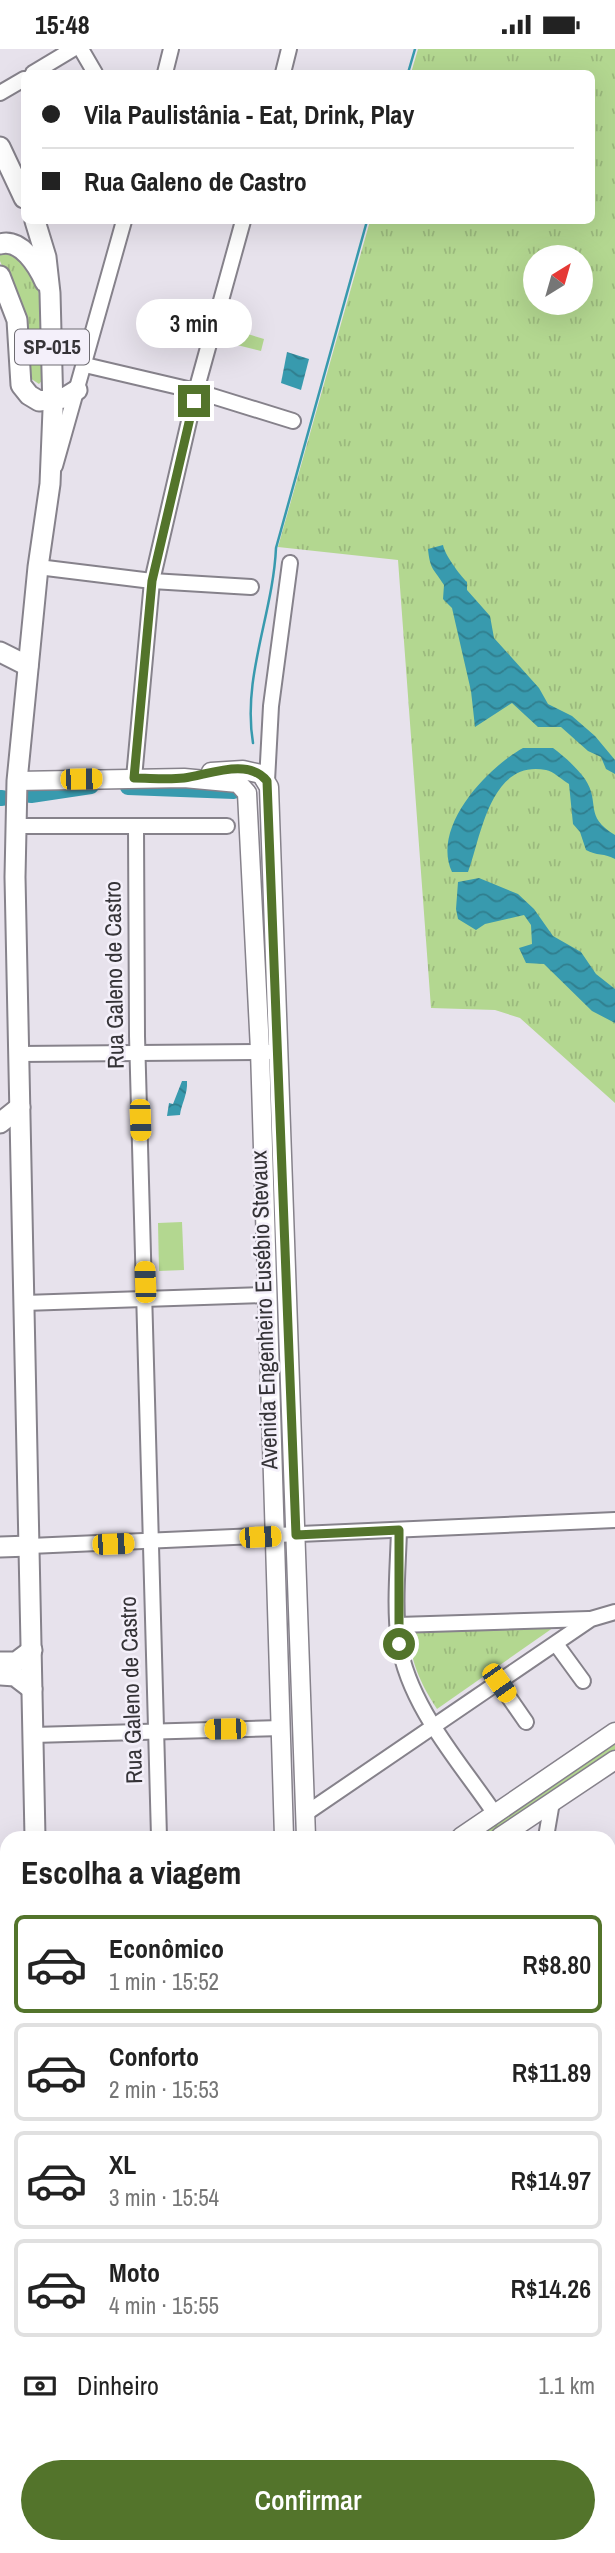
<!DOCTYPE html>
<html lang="pt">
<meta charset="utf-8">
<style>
:root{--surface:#fff;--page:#f6f6f6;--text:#222;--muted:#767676;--line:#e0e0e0;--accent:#53742b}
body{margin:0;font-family:"Archivo Narrow",sans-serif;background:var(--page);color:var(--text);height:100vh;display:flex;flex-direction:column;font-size:26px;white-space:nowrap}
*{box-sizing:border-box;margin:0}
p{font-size:23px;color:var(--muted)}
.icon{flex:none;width:38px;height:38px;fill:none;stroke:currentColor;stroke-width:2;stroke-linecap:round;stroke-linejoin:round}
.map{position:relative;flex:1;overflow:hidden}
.details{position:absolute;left:0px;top:1782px;width:616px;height:723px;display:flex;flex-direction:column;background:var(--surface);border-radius:21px 21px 0 0;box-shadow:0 7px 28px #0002}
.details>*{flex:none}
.guide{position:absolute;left:21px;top:21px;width:574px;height:154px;border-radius:10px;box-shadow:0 7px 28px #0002;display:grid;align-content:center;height:154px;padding:0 21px;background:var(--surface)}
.needle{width:46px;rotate:37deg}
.buttons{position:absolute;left:523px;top:196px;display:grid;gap:14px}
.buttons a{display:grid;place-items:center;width:70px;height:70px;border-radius:50%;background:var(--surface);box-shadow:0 7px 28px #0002;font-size:35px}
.end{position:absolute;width:32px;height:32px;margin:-16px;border:9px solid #53742b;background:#fff;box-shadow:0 0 0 4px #fff}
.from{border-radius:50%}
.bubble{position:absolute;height:49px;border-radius:24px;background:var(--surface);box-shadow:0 7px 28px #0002;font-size:23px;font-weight:600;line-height:49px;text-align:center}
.car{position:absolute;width:21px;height:42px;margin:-21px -10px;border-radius:9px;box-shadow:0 0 5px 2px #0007;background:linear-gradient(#f5c518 24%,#345 0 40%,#f5c518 0 76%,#345 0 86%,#f5c518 0)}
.guide b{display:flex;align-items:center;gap:24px;height:66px;font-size:26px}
.guide b+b{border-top:2px solid var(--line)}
.guide i{width:18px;height:18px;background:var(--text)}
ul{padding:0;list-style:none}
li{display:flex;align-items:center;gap:21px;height:98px;margin:0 14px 10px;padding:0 7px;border:4px solid var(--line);border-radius:10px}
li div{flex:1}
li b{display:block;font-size:26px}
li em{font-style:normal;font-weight:600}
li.current{border-color:var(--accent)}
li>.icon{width:63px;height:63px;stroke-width:1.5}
h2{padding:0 21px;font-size:32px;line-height:84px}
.pay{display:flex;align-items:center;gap:18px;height:77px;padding:0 21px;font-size:26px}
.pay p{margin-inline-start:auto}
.cta{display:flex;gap:14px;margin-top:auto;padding:14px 21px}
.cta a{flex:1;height:80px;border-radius:42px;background:var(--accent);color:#fff;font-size:28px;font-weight:600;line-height:80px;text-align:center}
.status{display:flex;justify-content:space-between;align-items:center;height:49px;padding:0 35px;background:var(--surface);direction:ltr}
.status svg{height:19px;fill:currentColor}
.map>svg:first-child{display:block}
</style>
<div class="status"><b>15:48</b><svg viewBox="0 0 49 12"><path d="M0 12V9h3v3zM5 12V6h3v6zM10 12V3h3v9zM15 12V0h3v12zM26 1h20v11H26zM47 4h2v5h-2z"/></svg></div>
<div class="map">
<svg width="615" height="2504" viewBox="0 0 615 2504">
<defs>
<pattern id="grass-tufts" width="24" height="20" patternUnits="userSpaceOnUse" patternTransform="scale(1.75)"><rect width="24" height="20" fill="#b3d790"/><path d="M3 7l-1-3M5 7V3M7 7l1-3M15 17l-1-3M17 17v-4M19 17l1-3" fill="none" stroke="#9bb97d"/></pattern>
<pattern id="water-waves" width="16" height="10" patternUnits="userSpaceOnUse" patternTransform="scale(1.75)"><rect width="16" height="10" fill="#389aae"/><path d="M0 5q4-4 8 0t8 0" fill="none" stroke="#307e8e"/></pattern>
</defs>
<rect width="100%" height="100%" fill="#e7e2ec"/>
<!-- grass -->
<g fill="url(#grass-tufts)" fill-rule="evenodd">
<path d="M418,0H615V1054L520,969L495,961L431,959L398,511L278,498L370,172H592V24H411ZM536,208H581V254H536Z"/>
<path d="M14,201L38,234L45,328L39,335L30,329L22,264L0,212V203Z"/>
<path d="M560,1574L437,1660C420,1634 411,1613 408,1582Z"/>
<path d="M615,1688V1702L489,1788H471Z"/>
<path d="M0,2207L6,2504H0Z"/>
</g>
<!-- pitch -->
<g fill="#b3d790">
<path d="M241,283L264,290L261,302L237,296Z"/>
<path d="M182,1173L184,1221L159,1222L158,1174Z"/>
</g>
<!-- water -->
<g fill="url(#water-waves)">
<path d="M287,303L309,310L301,341L281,334Z"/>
<path d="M443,496C445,506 459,525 467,533V541L490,567L494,589L539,639L548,655L572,667L595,687L615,711V725L606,720L601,708L588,702L561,678H538L512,654L475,678L471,642L452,559L443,550L444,536C434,520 430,521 428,500Z"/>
<path d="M523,699H553C564,707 577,719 585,730C601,754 583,767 615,786V810C605,804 596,807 586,801L580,783L573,775L569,735C562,731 553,722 546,721C490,710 481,788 468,823H452C431,778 487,719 523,699Z"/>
<path d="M479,829L518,845L534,860L553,887L581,903L596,925L615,940V974L592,962L544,915L526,914L519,899L532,895L531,876L524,866L485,875L476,881L458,870L456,860L458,833Z"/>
<path d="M182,1032H187C188,1045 181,1056 180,1066L167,1067L169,1054L173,1055Z"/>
</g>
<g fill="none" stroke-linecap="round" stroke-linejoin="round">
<!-- stream -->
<g stroke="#389aae" stroke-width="2.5">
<path d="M408,24L415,0"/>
<path d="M253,694C242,628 273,565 276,499L367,172"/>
</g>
<!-- river -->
<g stroke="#389aae" stroke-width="16">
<path d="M128,738L234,742"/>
<path d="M31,746L91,737"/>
<path d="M0,749H2"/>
</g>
<defs>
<g id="minor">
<path d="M81,0L95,24"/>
<path d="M33,24L73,0"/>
<path d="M165,24L171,0"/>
<path d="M283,24L289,0"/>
<path d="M0,44L24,30"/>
<path d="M85,316L196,342L293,372"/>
<path d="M55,417L124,172"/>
<path d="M38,518L152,532L251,538"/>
<path d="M134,729L152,532L196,342L243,172"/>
<path d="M267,732L271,657L290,514"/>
<path d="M15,777H227"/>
<path d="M136,778L137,987L159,1788"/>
<path d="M19,1005L269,1003"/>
<path d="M24,1254L267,1246"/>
<path d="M399,1481C398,1518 394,1557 399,1594C409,1658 460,1713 495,1765"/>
<path d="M30,1497L615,1471"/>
<path d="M398,1576L589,1570"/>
<path d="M556,1595L583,1632"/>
<path d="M499,1634L526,1673"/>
<path d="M33,1686L282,1679"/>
<path d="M305,1765L591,1570L615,1563"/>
<path d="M546,1788L552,1753"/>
<path d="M609,2372L615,2373"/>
<path d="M609,2443L615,2423"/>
<path d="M590,2504L592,2497"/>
</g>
<g id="major">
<path d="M211,723L243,721L261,725L269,738L306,1788"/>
<path d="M17,732L184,729L238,734L247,744L260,1001L284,1788"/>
<path d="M461,1788L615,1683"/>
<path d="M500,1788L615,1711"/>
<path d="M300,2497V2504"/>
<path d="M318,2497V2504"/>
</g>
<g id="highway">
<path d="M0,98L24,149"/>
<path d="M35,172L46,208L50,244L53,361L50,435L38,518L17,732L15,828L35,1788"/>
<path d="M0,195C21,189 38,217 45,233"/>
<path d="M0,227L17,271L21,336L29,346L39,352L64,349L77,341"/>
<path d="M0,603L28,617"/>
<path d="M0,1074L20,1058"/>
<path d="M0,1498L30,1497"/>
<path d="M0,1613H16L32,1601"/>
<path d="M0,1626L15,1627L32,1640"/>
<path d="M0,1849L7,1850"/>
<path d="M0,2114L7,2119"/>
<path d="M0,2156H7"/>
<path d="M48,2497V2504"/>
</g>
</defs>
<!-- minor casing -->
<use href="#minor" stroke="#86828b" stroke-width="18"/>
<!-- major casing -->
<use href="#major" stroke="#86828b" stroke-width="21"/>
<!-- highway casing -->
<use href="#highway" stroke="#86828b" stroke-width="23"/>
<!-- minor -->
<use href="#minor" stroke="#fff" stroke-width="14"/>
<!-- major -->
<use href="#major" stroke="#fff" stroke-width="18"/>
<!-- highway -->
<use href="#highway" stroke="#fff" stroke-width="19"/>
</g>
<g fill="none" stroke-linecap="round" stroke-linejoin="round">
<!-- route -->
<path stroke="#53742b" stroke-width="9" d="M194,352L152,532L134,729C150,729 167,731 184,729C208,726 248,708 267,732L296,1486L399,1481V1595"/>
</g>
<g text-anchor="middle" stroke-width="5" stroke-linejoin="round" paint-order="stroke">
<!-- shield labels -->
<rect fill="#f4f0fa" stroke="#6e6c72" stroke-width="2" x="15" y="280.5" width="74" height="35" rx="5"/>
<g font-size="21" font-weight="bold" fill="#353337">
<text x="52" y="305">SP-015</text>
</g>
<!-- street labels -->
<g font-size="23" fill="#353337" stroke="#f4f0fa">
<text transform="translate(114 926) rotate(-91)" y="8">Rua Galeno de Castro</text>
<text transform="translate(264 1261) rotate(-92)" y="8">Avenida Engenheiro Eusébio Stevaux</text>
<text transform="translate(131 1641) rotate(-92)" y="8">Rua Galeno de Castro</text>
</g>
</g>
</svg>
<div class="buttons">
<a><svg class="needle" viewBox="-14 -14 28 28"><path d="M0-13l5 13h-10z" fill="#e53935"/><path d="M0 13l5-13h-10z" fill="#767676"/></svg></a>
</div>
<i class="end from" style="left:399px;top:1595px"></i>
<i class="end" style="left:194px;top:352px"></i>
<div class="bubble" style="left:136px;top:250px;width:116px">3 min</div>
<i class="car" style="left:81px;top:730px;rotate:89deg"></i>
<i class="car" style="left:140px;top:1071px;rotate:178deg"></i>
<i class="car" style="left:145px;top:1233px;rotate:358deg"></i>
<i class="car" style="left:260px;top:1488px;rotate:87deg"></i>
<i class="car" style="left:113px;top:1495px;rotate:88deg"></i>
<i class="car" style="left:499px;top:1634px;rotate:145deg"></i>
<i class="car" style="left:225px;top:1680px;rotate:269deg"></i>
<div class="guide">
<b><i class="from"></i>Vila Paulistânia - Eat, Drink, Play</b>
<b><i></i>Rua Galeno de Castro</b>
</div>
<section class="details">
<h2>Escolha a viagem</h2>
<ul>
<li class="current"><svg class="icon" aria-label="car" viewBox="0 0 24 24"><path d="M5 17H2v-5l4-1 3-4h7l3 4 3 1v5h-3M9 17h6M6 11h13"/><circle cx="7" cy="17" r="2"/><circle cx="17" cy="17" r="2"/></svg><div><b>Econômico</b><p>1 min · 15:52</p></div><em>R$8.80</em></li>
<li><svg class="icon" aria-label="car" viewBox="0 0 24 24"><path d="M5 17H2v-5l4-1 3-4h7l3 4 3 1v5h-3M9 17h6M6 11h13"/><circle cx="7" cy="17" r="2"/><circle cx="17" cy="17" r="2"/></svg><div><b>Conforto</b><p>2 min · 15:53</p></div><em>R$11.89</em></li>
<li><svg class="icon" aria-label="car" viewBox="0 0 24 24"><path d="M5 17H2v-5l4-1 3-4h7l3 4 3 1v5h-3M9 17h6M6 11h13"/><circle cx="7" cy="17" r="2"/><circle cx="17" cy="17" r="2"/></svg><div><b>XL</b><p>3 min · 15:54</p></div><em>R$14.97</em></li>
<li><svg class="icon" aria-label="car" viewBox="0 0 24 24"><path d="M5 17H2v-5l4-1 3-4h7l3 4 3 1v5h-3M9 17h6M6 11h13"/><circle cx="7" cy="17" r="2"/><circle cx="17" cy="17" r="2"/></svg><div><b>Moto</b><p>4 min · 15:55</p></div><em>R$14.26</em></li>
</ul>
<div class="pay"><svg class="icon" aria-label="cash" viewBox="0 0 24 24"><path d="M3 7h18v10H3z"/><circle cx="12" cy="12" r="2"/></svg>Dinheiro<p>1.1 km</p></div>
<div class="cta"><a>Confirmar</a></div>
</section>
</div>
